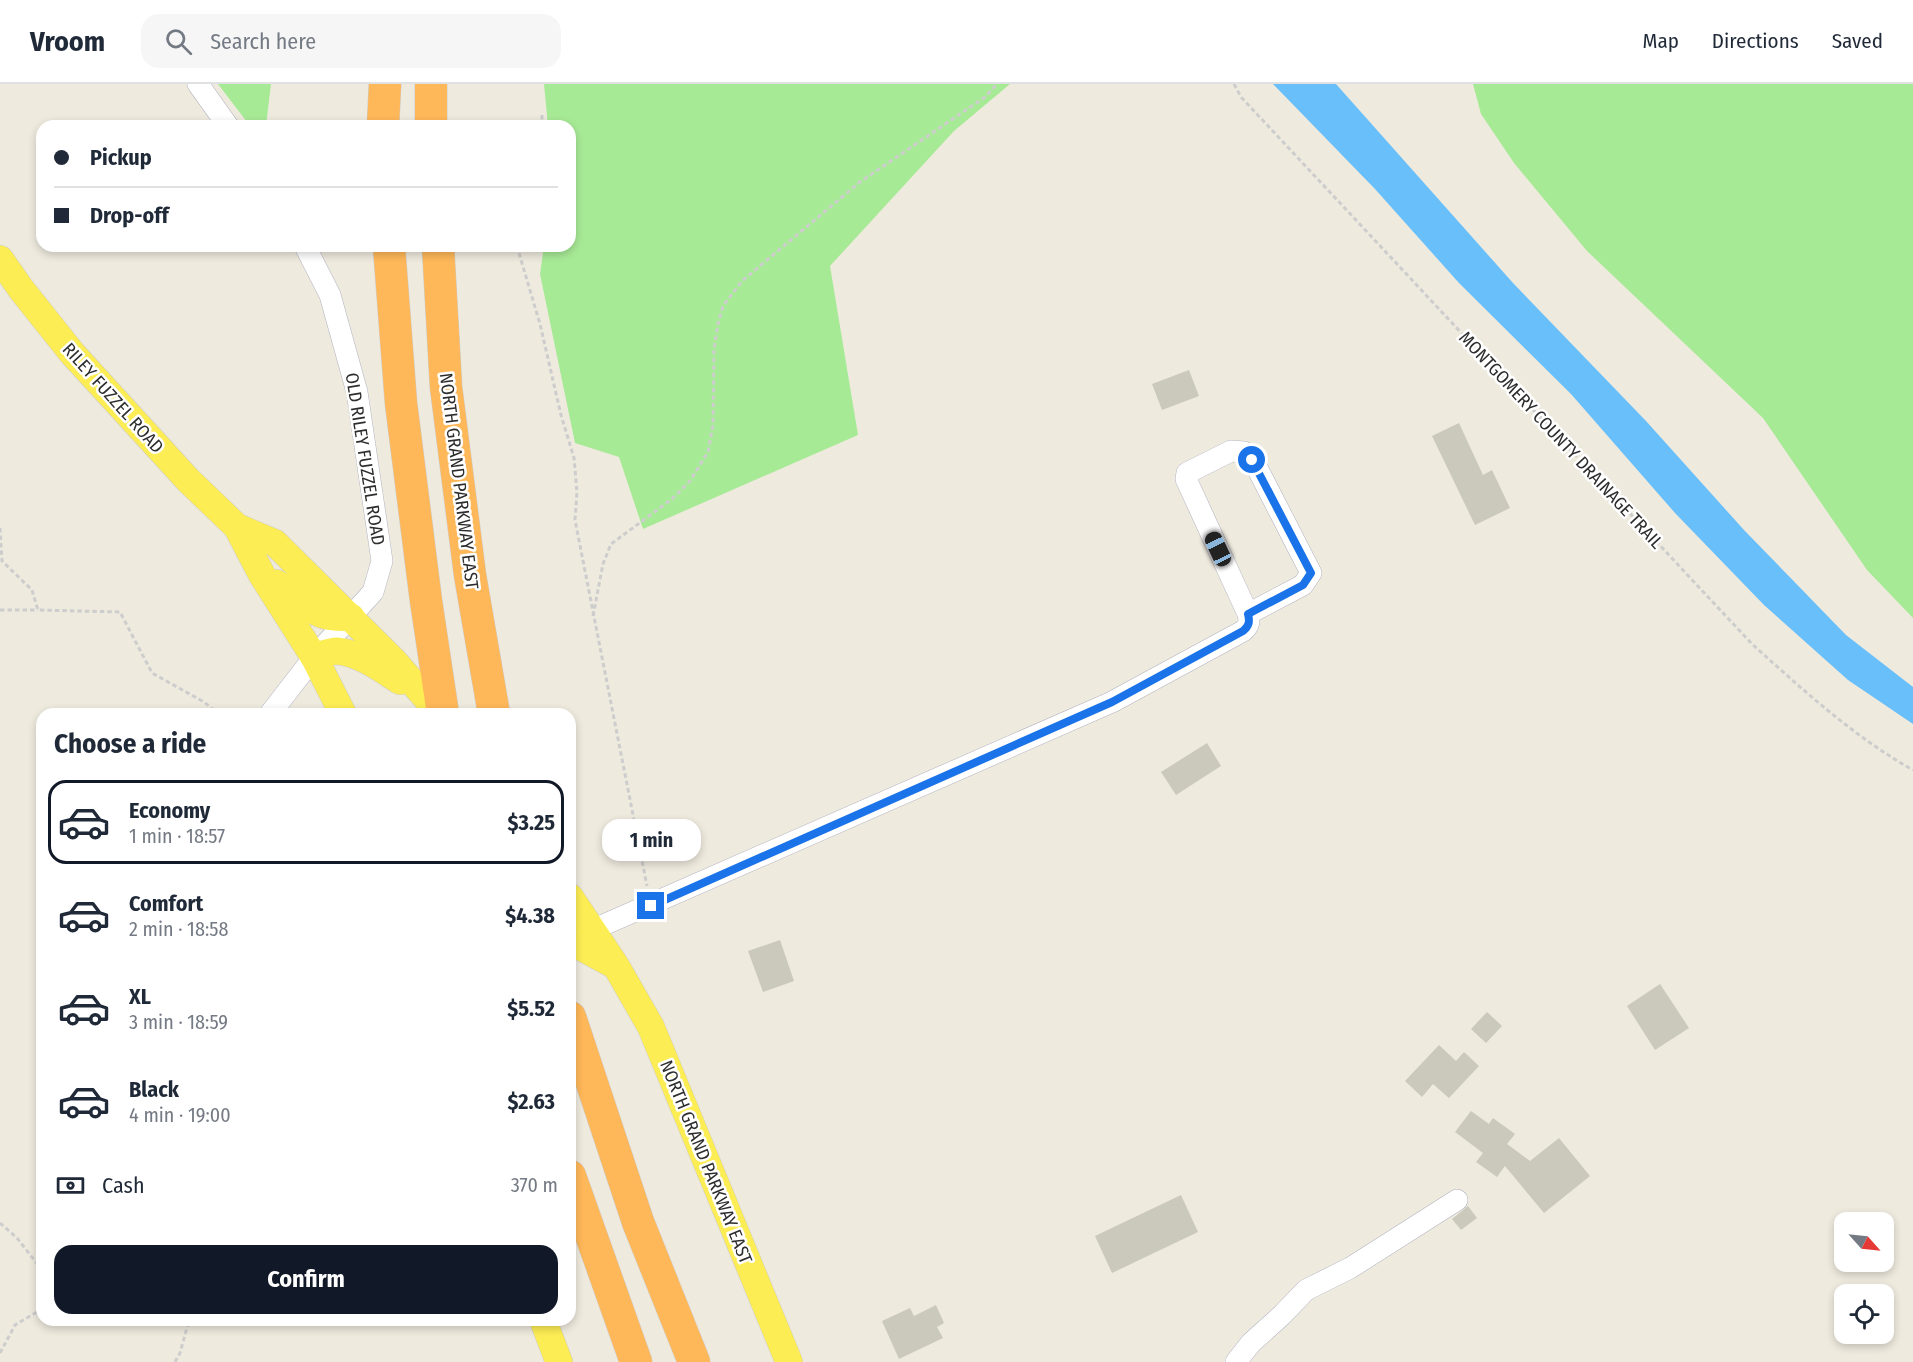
<!DOCTYPE html>
<meta charset="utf-8">
<style>
:root{--surface:#fff;--page:#f6f6f7;--text:#1f2937;--muted:#747a83;--line:#e0e1e3;--accent:#111827}
body{margin:0;font-family:"Fira Sans Condensed",sans-serif;background:var(--page);color:var(--text);height:100vh;display:flex;flex-direction:column;font-size:22px;white-space:nowrap}
*{box-sizing:border-box;margin:0}
p{font-size:20px;color:var(--muted)}
.icon{flex:none;width:33px;height:33px;fill:none;stroke:currentColor;stroke-width:2;stroke-linecap:round;stroke-linejoin:round}
.map{position:relative;flex:1;overflow:hidden}
.drawer{position:absolute;left:36px;top:624px;width:540px;height:618px;display:flex;flex-direction:column;background:var(--surface);border-radius:18px;box-shadow:0 3px 9px #0003}
.drawer>*{flex:none}
.banner{position:absolute;left:36px;top:36px;width:540px;height:132px;border-radius:18px;box-shadow:0 3px 9px #0003;display:grid;align-content:center;height:132px;padding:0 18px;background:var(--surface)}
.needle{width:39px;rotate:117deg}
.controls{position:absolute;left:1834px;top:1128px;display:grid;gap:12px}
.controls a{display:grid;place-items:center;width:60px;height:60px;border-radius:12px;background:var(--surface);box-shadow:0 3px 9px #0003;font-size:30px}
.end{position:absolute;width:27px;height:27px;margin:-14px;border:8px solid #1a73e8;background:#fff;box-shadow:0 0 0 3px #fff}
.from{border-radius:50%}
.bubble{position:absolute;height:42px;border-radius:18px;background:var(--surface);box-shadow:0 3px 9px #0003;font-size:20px;font-weight:700;line-height:42px;text-align:center}
.car{position:absolute;width:18px;height:36px;margin:-18px -9px;border-radius:8px;box-shadow:0 0 4px 2px #0007;background:linear-gradient(#222 24%,#8ab4d8 0 40%,#222 0 76%,#8ab4d8 0 86%,#222 0)}
.banner b{display:flex;align-items:center;gap:21px;height:57px;font-size:22px}
.banner b+b{border-top:2px solid var(--line)}
.banner i{width:15px;height:15px;background:var(--text)}
ul{padding:0;list-style:none}
li{display:flex;align-items:center;gap:18px;height:84px;margin:0 12px 9px;padding:0 6px;border:3px solid transparent;border-radius:18px}
li div{flex:1}
li b{display:block;font-size:22px}
li em{font-style:normal;font-weight:700}
li.selected{border-color:var(--accent)}
li>.icon{width:54px;height:54px;stroke-width:1.5}
h2{padding:0 18px;font-size:27px;line-height:72px}
.pay{display:flex;align-items:center;gap:15px;height:66px;padding:0 18px;font-size:22px}
.pay p{margin-inline-start:auto}
.action{display:flex;gap:12px;margin-top:auto;padding:12px 18px}
.action a{flex:1;height:69px;border-radius:18px;background:var(--accent);color:#fff;font-size:24px;font-weight:700;line-height:69px;text-align:center}
header{display:flex;align-items:center;gap:36px;box-sizing:border-box;height:84px;padding:0 30px;background:var(--surface);border-bottom:2px solid var(--line)}
header strong{font-size:28px}
nav{display:flex;gap:33px;margin-inline-start:auto;font-size:21px}
.search{width:420px;height:54px;background:var(--page);display:flex;align-items:center;gap:15px;box-sizing:border-box;padding:0 21px;border-radius:18px;color:var(--muted);font-size:22px}
.map>svg:first-child{display:block}
</style>
<header>
<strong>Vroom</strong>
<div class="search"><svg class="icon" aria-label="search" viewBox="0 0 24 24"><circle cx="10" cy="10" r="6"/><path d="M15 15l6 6"/></svg>Search here</div>
<nav><a>Map</a><a>Directions</a><a>Saved</a></nav>
</header>
<div class="map">
<svg width="1913" height="1278" viewBox="0 0 1913 1278">
<rect width="100%" height="100%" fill="#efeade"/>
<!-- green -->
<g fill="#a7ea96">
<path d="M218,0H271L266,42H250Z"/>
<path d="M544,0H1010L954,47L830,182L858,351L643,445L619,373L575,359L540,190L544,162H570V42H548Z"/>
<path d="M1473,0H1913V534L1867,486L1763,334L1587,167L1514,79L1481,30Z"/>
</g>
<!-- water -->
<path fill="#69bffa" d="M1273,0H1336L1513,199L1646,337L1744,446L1846,551L1913,603V640L1848,596L1764,521L1675,429L1571,310L1459,199L1375,105Z"/>
<!-- building -->
<g fill="#cbc8bc">
<path d="M1189,286L1199,312L1162,326L1152,300Z"/>
<path d="M1459,339L1483,391L1492,386L1510,424L1475,441L1432,352Z"/>
<path d="M1207,659L1221,682L1176,711L1161,688Z"/>
<path d="M780,856L794,897L763,908L748,867Z"/>
<path d="M1660,900L1689,944L1655,966L1627,922Z"/>
<path d="M1487,928L1502,942L1486,959L1471,945Z"/>
<path d="M1439,961L1456,977L1464,968L1479,982L1449,1014L1433,1000L1422,1013L1405,997Z"/>
<path d="M1471,1027L1489,1040L1493,1034L1515,1050L1507,1060L1530,1077L1559,1054L1590,1092L1544,1129L1505,1082L1497,1093L1476,1078L1483,1069L1455,1048Z"/>
<path d="M1181,1111L1198,1148L1112,1189L1095,1152Z"/>
<path d="M1468,1122L1477,1134L1461,1146L1452,1135Z"/>
<path d="M936,1221L944,1239L937,1243L943,1254L899,1275L882,1237L910,1224L914,1232Z"/>
</g>
<g fill="none" stroke-linecap="round" stroke-linejoin="round">
<defs>
<g id="minor">
<path d="M198,0L228,42"/>
<path d="M270,630L314,573L373,508L382,477L357,308L330,211L305,162"/>
<path d="M592,846L1112,618L1243,547C1249,542 1250,538 1248,530L1186,395L1187,389L1231,367L1244,368L1253,376L1311,489L1303,501L1248,530"/>
<path d="M1236,1278L1251,1259L1282,1231L1306,1206L1350,1184L1457,1116"/>
</g>
<g id="major">
<path d="M0,175L21,205L72,269L188,396L237,443L262,491L314,573L343,630"/>
<path d="M237,443L275,459L394,577L440,630"/>
<path d="M276,499C308,517 309,537 351,533"/>
<path d="M314,573C321,571 330,567 337,567C360,569 381,585 400,597"/>
<path d="M570,813L616,882L651,943L789,1278"/>
<path d="M570,860L577,861L612,880"/>
<path d="M543,1236L559,1278"/>
</g>
<g id="highway">
<path d="M383,42L385,0"/>
<path d="M431,42V0"/>
<path d="M389,162L401,319L426,517L443,630"/>
<path d="M438,162L446,303L470,491L494,630"/>
<path d="M570,933L638,1138L694,1278"/>
<path d="M570,1092L636,1278"/>
</g>
</defs>
<!-- minor casing -->
<use href="#minor" stroke="#b2b3c1" stroke-width="22"/>
<!-- major casing -->
<use href="#major" stroke="#cdcdcd" stroke-width="28"/>
<!-- highway casing -->
<use href="#highway" stroke="#cdcdcd" stroke-width="33"/>
<!-- path -->
<g stroke="#cdcdcd" stroke-width="3" stroke-dasharray="4.5 3" stroke-linecap="butt">
<path d="M1234,0L1241,13L1752,560C1802,605 1854,653 1913,686"/>
<path d="M542,31V42"/>
<path d="M521,162L519,169L540,240L561,331L574,374L577,408L575,436L647,802"/>
<path d="M0,444L2,477L32,506L38,526L120,528L152,589L204,618L219,630"/>
<path d="M0,526H38"/>
<path d="M593,532L603,480L611,460L672,415L690,397L708,368L713,341L714,265L718,240L723,222L742,197L860,98L985,13L997,0"/>
<path d="M0,1139L17,1154L42,1186"/>
<path d="M0,1269L15,1241L42,1225"/>
<path d="M175,1278L180,1269L189,1236"/>
</g>
<!-- minor -->
<use href="#minor" stroke="#fff" stroke-width="21"/>
<!-- major -->
<use href="#major" stroke="#fded55" stroke-width="27"/>
<!-- highway -->
<use href="#highway" stroke="#ffb859" stroke-width="32"/>
</g>
<g fill="none" stroke-linecap="round" stroke-linejoin="round">
<!-- route -->
<path stroke="#1a73e8" stroke-width="8" d="M651,822L1112,618L1243,547C1249,542 1250,538 1248,530L1303,501L1311,489L1252,376"/>
</g>
<g text-anchor="middle" stroke-width="5" stroke-linejoin="round" paint-order="stroke">
<!-- street labels -->
<g font-size="18" fill="#2d2d2d" stroke="#fff">
<text transform="translate(113 314) rotate(48)" y="6">RILEY FUZZEL ROAD</text>
<text transform="translate(1561 356) rotate(47)" y="6">MONTGOMERY COUNTY DRAINAGE TRAIL</text>
<text transform="translate(365 375) rotate(81)" y="6">OLD RILEY FUZZEL ROAD</text>
<text transform="translate(459 397) rotate(83)" y="6">NORTH GRAND PARKWAY EAST</text>
<text transform="translate(706 1078) rotate(68)" y="6">NORTH GRAND PARKWAY EAST</text>
</g>
</g>
</svg>
<div class="controls">
<a><svg class="needle" viewBox="-14 -14 28 28"><path d="M0-13l5 13h-10z" fill="#e53935"/><path d="M0 13l5-13h-10z" fill="#747a83"/></svg></a>
<a><svg class="icon" aria-label="locate" viewBox="0 0 24 24"><circle cx="12" cy="12" r="6"/><path d="M12 2v4M12 18v4M2 12h4M18 12h4"/></svg></a>
</div>
<i class="end from" style="left:1252px;top:376px"></i>
<i class="end" style="left:651px;top:822px"></i>
<div class="bubble" style="left:602px;top:735px;width:99px">1 min</div>
<i class="car" style="left:1218px;top:465px;rotate:335deg"></i>
<div class="banner">
<b><i class="from"></i>Pickup</b>
<b><i></i>Drop-off</b>
</div>
<section class="drawer">
<h2>Choose a ride</h2>
<ul>
<li class="selected"><svg class="icon" aria-label="car" viewBox="0 0 24 24"><path d="M5 17H2v-5l4-1 3-4h7l3 4 3 1v5h-3M9 17h6M6 11h13"/><circle cx="7" cy="17" r="2"/><circle cx="17" cy="17" r="2"/></svg><div><b>Economy</b><p>1 min · 18:57</p></div><em>$3.25</em></li>
<li><svg class="icon" aria-label="car" viewBox="0 0 24 24"><path d="M5 17H2v-5l4-1 3-4h7l3 4 3 1v5h-3M9 17h6M6 11h13"/><circle cx="7" cy="17" r="2"/><circle cx="17" cy="17" r="2"/></svg><div><b>Comfort</b><p>2 min · 18:58</p></div><em>$4.38</em></li>
<li><svg class="icon" aria-label="car" viewBox="0 0 24 24"><path d="M5 17H2v-5l4-1 3-4h7l3 4 3 1v5h-3M9 17h6M6 11h13"/><circle cx="7" cy="17" r="2"/><circle cx="17" cy="17" r="2"/></svg><div><b>XL</b><p>3 min · 18:59</p></div><em>$5.52</em></li>
<li><svg class="icon" aria-label="car" viewBox="0 0 24 24"><path d="M5 17H2v-5l4-1 3-4h7l3 4 3 1v5h-3M9 17h6M6 11h13"/><circle cx="7" cy="17" r="2"/><circle cx="17" cy="17" r="2"/></svg><div><b>Black</b><p>4 min · 19:00</p></div><em>$2.63</em></li>
</ul>
<div class="pay"><svg class="icon" aria-label="cash" viewBox="0 0 24 24"><path d="M3 7h18v10H3z"/><circle cx="12" cy="12" r="2"/></svg>Cash<p>370 m</p></div>
<div class="action"><a>Confirm</a></div>
</section>
</div>
